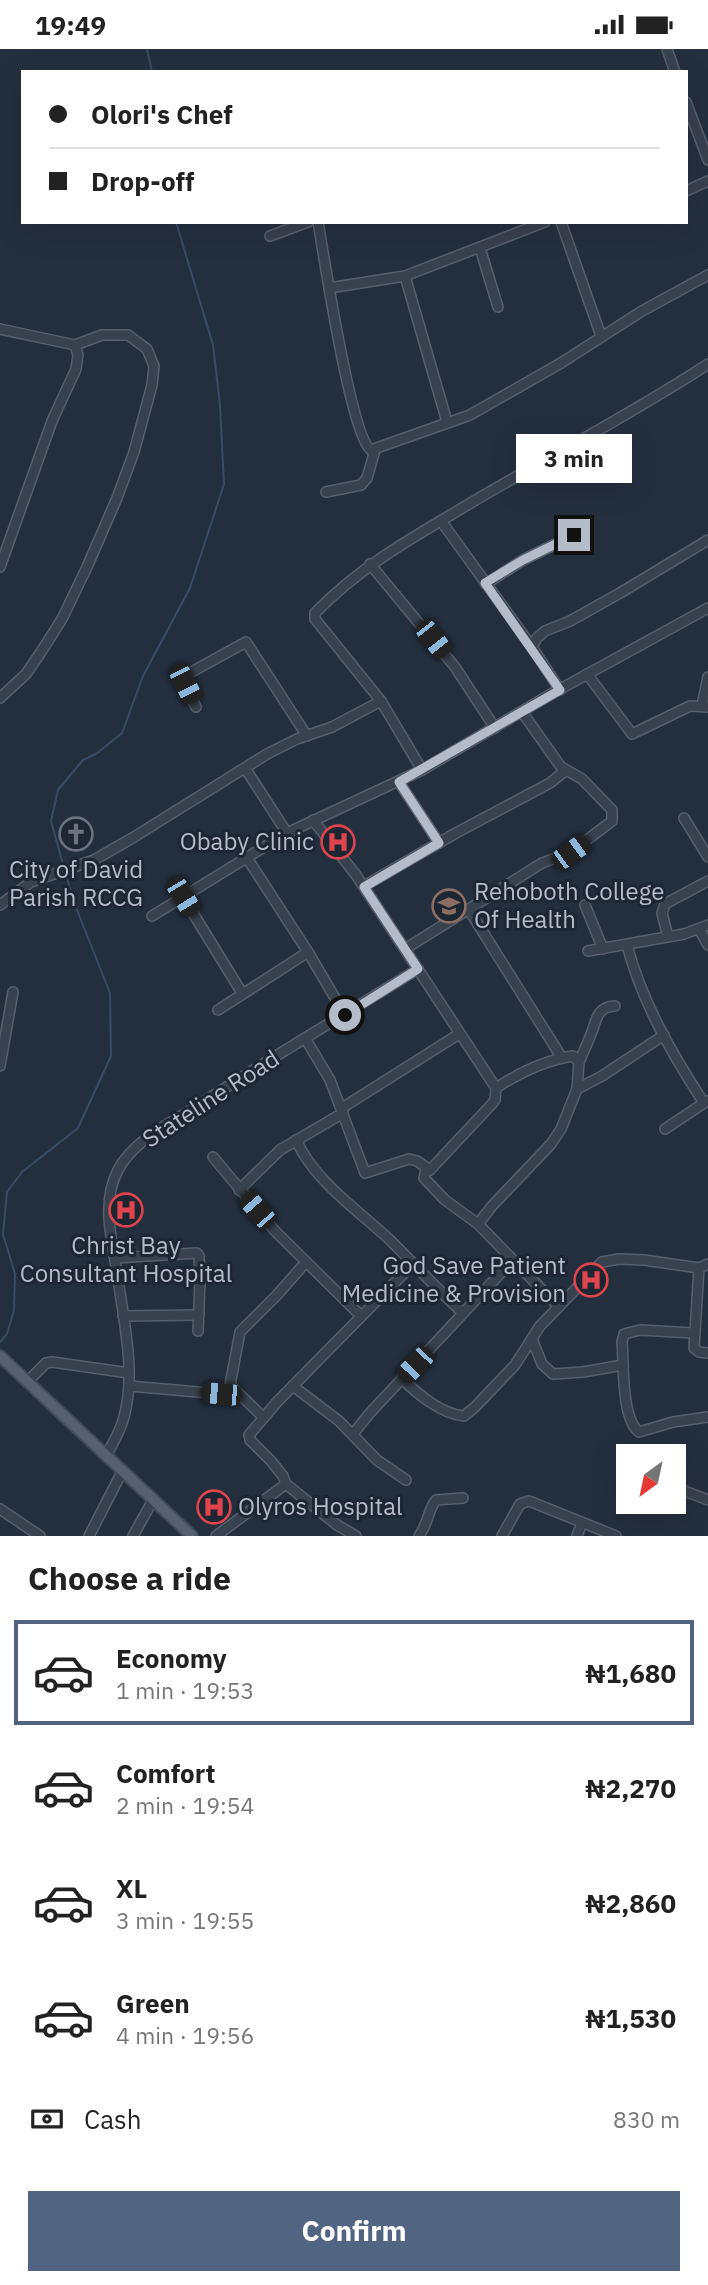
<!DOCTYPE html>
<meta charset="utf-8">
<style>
:root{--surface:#fff;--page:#f2f2f2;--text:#222;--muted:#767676;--line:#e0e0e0;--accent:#516482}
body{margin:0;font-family:"IBM Plex Sans",sans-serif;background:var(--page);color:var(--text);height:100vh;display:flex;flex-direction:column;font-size:26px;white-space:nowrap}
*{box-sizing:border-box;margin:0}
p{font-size:23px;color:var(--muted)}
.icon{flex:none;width:38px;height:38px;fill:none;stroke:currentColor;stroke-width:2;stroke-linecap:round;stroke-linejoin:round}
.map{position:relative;height:1487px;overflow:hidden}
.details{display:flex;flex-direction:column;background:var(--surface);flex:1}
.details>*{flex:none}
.top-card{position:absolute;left:21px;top:21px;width:667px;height:154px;border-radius:0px;box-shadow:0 7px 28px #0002;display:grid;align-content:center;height:154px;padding:0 28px;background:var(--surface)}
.needle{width:46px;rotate:213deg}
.tools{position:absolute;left:616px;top:1395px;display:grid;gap:14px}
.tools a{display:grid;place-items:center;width:70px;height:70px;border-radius:0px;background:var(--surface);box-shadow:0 7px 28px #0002;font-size:35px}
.end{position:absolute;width:32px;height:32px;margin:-16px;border:9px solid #b4bcc9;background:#111;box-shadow:0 0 0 4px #111}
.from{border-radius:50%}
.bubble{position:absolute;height:49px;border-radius:0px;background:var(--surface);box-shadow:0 7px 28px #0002;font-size:23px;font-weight:800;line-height:49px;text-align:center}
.car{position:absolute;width:21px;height:42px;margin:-21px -10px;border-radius:9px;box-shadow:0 0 5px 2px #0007;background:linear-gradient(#222 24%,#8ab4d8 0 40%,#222 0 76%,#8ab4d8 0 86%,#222 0)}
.top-card b{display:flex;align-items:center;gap:24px;height:66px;font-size:26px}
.top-card b+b{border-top:2px solid var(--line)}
.top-card i{width:18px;height:18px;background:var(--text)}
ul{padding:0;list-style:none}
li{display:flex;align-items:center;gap:21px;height:105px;margin:0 14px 10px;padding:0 14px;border:4px solid transparent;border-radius:0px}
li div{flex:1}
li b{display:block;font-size:26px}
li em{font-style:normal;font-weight:800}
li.on{border-color:var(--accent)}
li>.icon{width:63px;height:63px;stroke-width:1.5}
h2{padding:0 28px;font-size:32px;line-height:84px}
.pay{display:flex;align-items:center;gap:18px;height:77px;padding:0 28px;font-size:26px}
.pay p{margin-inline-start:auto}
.action{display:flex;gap:14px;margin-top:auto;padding:14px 28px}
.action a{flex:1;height:80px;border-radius:0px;background:var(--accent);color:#fff;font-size:28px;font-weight:800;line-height:80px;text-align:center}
.status{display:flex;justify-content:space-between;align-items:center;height:49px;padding:0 35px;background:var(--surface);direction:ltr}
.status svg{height:19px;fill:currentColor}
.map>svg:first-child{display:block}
</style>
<div class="status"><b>19:49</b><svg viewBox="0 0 49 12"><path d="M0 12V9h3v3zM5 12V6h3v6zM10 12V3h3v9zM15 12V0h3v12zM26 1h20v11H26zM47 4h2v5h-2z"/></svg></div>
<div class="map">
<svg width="708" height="1487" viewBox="0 0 708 1487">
<rect width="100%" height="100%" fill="#242f3e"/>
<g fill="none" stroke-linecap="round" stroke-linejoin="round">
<!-- stream -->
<g stroke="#394c67" stroke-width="2">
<path d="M147,0L152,23"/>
<path d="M64,819L51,772L58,741L83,711L96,705L122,684L143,627L190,539L224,435L220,356L213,296L176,173"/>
<path d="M0,1293L7,1285L14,1261L15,1225L3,1185L7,1143L22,1123L78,1079L111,1007L110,944L73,851L66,825"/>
</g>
<defs>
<g id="minor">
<path d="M667,0L675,23"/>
<path d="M686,53L708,111"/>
<path d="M686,142L708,132"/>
<path d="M318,173C324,207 351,388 371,401L470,366L561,314L642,262L708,226"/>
<path d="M561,173L601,287"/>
<path d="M270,187L308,173"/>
<path d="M480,199L498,258"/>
<path d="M405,227L447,373"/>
<path d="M329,239L405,227L545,173"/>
<path d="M0,280L75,296L102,286H128L147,300L154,317L152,336L134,403L117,449L87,518L62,570L41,603L26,625L0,649"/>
<path d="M326,443L361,436L367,429L375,401"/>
<path d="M441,472L532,598L560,641"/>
<path d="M370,515L455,618L495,679"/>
<path d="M0,518L52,372L76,320L78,306L75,296"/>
<path d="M486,535L523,511L574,486"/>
<path d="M532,598L537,589L545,582L570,572L620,544L708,491"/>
<path d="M587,625L632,685L690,657L708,658"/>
<path d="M702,656L708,628"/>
<path d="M196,658L185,635L186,626L246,593L307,687"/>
<path d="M245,719L287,784"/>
<path d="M422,721L381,652L315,570V564C357,521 403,494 454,464C538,413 626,369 708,315"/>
<path d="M399,733L439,794"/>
<path d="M684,769L708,808"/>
<path d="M313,771L356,826L496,1039L495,1051L491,1056L430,1121H426L424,1129L445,1151L478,1175L559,1258"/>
<path d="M247,809L308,903L345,966"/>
<path d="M364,837L456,784L550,734L565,722"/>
<path d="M183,848L242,944"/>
<path d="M0,856L31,833L94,811L134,788L267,705L297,690L332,678L381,652"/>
<path d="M585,856L603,900"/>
<path d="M469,861L562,1009"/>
<path d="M152,867L287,784L422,721L553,644L708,559"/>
<path d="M699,880L708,896"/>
<path d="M668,888L662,864L665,855L708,832"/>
<path d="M627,896C642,953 672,1005 704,1054"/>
<path d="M405,900L542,814L571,803L612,772V761L582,730L561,718L522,663"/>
<path d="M588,902L684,885L708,876"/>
<path d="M218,961L308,903"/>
<path d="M305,989L330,1031L365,1124L409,1110L417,1112L430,1121"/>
<path d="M579,1013C584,1002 589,991 593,980C597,967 599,958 615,957"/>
<path d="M0,1017L13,943"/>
<path d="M496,1039C519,1024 546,1011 573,1007L579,1013L577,1040"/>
<path d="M342,1059L459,985"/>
<path d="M665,1080L707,1052"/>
<path d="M296,1091C316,1134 357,1160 391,1192C415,1216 438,1241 463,1264"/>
<path d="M213,1108L275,1182L361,1267"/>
<path d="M239,1141L280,1101L343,1064"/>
<path d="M478,1175L492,1157L551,1095L561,1080L577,1040L602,1027L664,986"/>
<path d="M115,1209L197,1204L199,1207L200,1232L198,1282"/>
<path d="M699,1219L694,1299L699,1303L708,1304"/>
<path d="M123,1267L199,1266"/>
<path d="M693,1284L640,1281L624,1285L622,1293C624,1315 621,1369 639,1383L673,1373L708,1368"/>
<path d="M532,1290L542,1315L553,1325L583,1323L623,1316"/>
<path d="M402,1330C418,1345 441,1365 464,1367L475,1358L515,1316L540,1277L602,1213L619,1210L644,1211L699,1219L708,1215"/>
<path d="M27,1333L46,1314L52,1313L129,1324"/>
<path d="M129,1337L221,1345"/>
<path d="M293,1337L339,1372L377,1411L406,1431"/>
<path d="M263,1368L230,1336L240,1283L277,1246L306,1213"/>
<path d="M353,1385L369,1365L512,1212"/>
<path d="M106,1407C113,1394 121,1381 124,1368C136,1324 124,1274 118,1230C113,1194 100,1156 118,1121C134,1091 169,1075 196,1058C268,1010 344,966 418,920"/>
<path d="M674,1438L708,1451"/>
<path d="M0,1460L40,1487"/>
<path d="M89,1487L122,1423"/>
<path d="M133,1487L153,1451"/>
<path d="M216,1487L286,1435"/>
<path d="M356,1487L337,1476L286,1435L283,1427L271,1412L250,1391L249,1386L277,1353L413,1215"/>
<path d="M419,1487C428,1475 428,1461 436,1451L463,1449"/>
<path d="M502,1487L520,1455L529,1452L616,1487"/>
<path d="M577,1487L582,1474"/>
</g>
<path id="major" d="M0,1307L192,1487"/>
</defs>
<!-- minor casing -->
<use href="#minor" stroke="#565f6c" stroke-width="12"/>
<!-- major casing -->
<use href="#major" stroke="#414a57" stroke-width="14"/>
<!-- minor -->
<use href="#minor" stroke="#38414e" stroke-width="9"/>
<!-- major -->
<use href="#major" stroke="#56606e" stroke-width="10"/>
</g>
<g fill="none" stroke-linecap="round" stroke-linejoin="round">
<!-- route -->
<path stroke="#b4bcc9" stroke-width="9" d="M345,966L418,920L364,838L439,794L399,733L560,641L485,534L523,511L574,486"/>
</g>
<!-- icons -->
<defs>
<symbol id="church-ring" viewBox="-11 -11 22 22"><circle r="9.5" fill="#1d2633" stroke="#6b7280" stroke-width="1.5"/><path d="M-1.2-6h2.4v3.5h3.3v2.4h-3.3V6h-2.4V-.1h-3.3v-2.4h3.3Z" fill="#6b7280"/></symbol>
<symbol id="hospital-ring" viewBox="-11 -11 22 22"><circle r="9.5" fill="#1d2633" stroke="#e0444e" stroke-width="1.5"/><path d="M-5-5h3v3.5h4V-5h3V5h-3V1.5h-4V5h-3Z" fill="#e0444e"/></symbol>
<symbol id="university-ring" viewBox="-11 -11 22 22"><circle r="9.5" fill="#1d2633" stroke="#8d6e63" stroke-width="1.5"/><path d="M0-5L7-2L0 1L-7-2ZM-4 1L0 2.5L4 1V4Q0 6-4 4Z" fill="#8d6e63"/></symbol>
</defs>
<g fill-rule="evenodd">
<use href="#church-ring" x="57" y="766" width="38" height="38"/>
<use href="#hospital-ring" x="319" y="774" width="38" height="38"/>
<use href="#university-ring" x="430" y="838" width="38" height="38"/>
<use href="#hospital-ring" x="107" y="1142" width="38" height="38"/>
<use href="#hospital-ring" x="572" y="1212" width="38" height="38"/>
<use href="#hospital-ring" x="195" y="1439" width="38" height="38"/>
</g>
<g text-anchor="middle" stroke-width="6" stroke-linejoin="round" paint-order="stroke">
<!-- poi labels -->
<g font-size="24" fill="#b4bcc9" stroke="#1d2633" text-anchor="end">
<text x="314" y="801">Obaby Clinic</text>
<text x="76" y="829" text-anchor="middle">City of David<tspan x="76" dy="28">Parish RCCG</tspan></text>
<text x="474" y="851" text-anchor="start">Rehoboth College<tspan x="474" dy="28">Of Health</tspan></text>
<text x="126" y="1205" text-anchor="middle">Christ Bay<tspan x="126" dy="28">Consultant Hospital</tspan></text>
<text x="566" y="1225">God Save Patient<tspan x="566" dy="28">Medicine &amp; Provision</tspan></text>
<text x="238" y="1466" text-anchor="start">Olyros Hospital</text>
</g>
<!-- street labels -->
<g font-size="24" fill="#b4bcc9" stroke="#1d2633">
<text transform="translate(211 1050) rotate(-33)" y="8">Stateline Road</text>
</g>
</g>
</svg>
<div class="tools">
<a><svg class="needle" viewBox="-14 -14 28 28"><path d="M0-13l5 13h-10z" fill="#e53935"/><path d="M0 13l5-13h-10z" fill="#767676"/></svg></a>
</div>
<i class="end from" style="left:345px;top:966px"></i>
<i class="end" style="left:574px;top:486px"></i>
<div class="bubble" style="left:516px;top:385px;width:116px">3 min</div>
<i class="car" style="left:433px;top:590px;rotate:142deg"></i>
<i class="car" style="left:185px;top:635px;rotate:153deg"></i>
<i class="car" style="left:571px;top:803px;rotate:54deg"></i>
<i class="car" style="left:183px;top:848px;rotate:149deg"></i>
<i class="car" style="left:257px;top:1161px;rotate:319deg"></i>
<i class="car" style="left:415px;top:1316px;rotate:224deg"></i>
<i class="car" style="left:221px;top:1345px;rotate:275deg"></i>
<div class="top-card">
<b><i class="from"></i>Olori's Chef</b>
<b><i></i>Drop-off</b>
</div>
</div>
<section class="details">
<h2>Choose a ride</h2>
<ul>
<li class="on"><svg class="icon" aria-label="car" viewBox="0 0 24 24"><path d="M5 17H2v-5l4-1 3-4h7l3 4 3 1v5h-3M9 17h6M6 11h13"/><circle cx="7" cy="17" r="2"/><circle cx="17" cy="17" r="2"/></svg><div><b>Economy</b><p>1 min · 19:53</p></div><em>₦1,680</em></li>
<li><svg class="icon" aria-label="car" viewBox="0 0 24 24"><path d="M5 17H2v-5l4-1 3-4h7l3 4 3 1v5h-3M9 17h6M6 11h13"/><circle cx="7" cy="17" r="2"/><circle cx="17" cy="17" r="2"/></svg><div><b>Comfort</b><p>2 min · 19:54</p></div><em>₦2,270</em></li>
<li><svg class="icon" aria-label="car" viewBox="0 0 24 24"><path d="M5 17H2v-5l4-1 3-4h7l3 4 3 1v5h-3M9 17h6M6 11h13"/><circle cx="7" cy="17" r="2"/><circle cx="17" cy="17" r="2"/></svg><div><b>XL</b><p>3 min · 19:55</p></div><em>₦2,860</em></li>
<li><svg class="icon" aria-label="car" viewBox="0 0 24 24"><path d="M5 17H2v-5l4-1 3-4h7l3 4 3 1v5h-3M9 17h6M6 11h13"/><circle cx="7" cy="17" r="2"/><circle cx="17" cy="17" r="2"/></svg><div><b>Green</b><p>4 min · 19:56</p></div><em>₦1,530</em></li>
</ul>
<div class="pay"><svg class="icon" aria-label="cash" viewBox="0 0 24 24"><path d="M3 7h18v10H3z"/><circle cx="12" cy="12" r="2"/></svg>Cash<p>830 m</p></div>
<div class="action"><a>Confirm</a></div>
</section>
